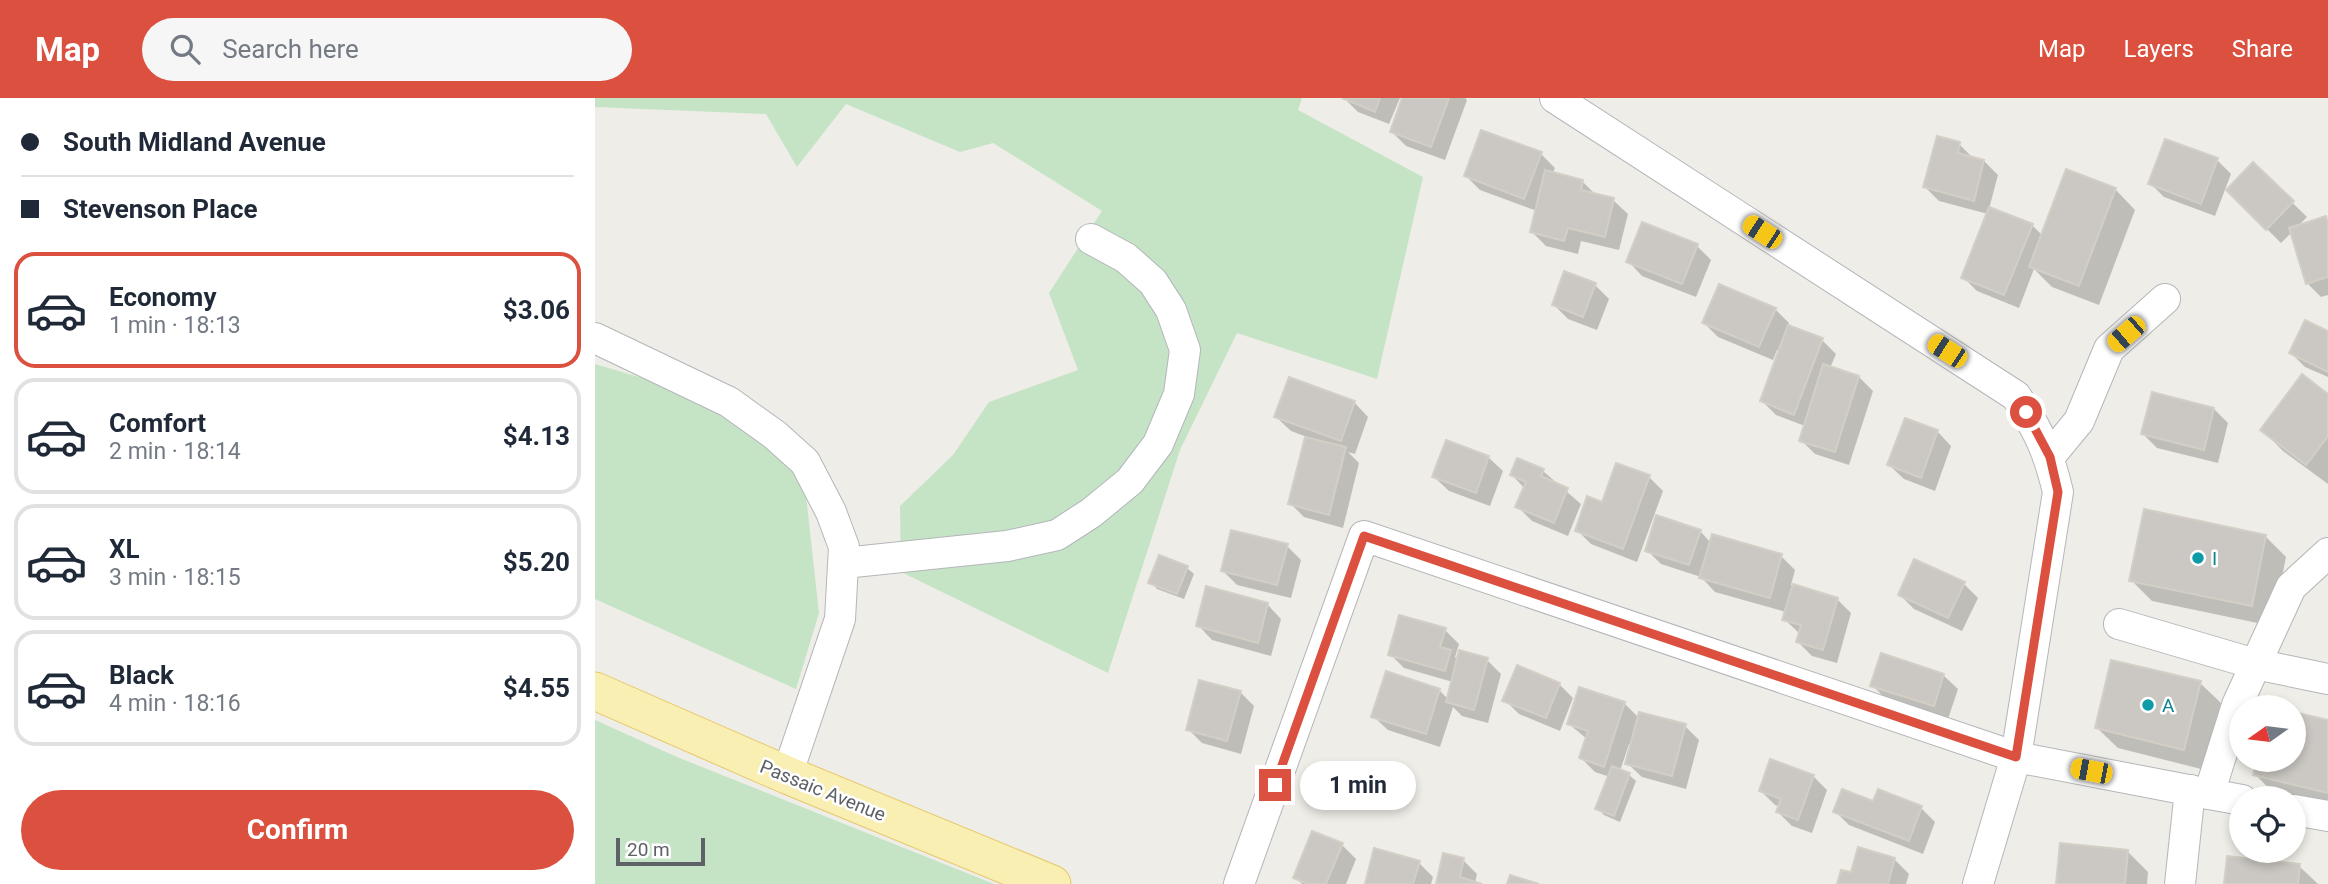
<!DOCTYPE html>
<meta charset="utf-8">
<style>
:root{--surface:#fff;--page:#f6f6f7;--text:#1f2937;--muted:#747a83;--line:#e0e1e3;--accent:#dc503f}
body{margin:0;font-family:Roboto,sans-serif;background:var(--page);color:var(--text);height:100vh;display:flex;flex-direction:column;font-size:26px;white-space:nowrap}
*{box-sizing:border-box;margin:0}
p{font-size:23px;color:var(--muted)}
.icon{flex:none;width:38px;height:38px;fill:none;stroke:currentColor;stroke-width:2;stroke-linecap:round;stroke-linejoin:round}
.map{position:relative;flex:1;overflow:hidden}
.panel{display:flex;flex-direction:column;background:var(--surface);width:595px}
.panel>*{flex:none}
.hud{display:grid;align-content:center;height:154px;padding:0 21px;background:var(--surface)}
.needle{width:46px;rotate:256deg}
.controls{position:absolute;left:1634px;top:597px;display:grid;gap:14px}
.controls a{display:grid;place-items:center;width:77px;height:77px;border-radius:50%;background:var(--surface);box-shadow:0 4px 10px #0003;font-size:35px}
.scale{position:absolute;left:21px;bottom:18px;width:89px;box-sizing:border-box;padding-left:7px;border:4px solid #5e6165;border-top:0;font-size:19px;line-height:24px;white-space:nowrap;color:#5e6165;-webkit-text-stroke:5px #fff;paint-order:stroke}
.end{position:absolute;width:32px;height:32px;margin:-16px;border:9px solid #dc503f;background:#fff;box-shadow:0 0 0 4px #fff}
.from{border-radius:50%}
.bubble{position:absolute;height:49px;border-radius:24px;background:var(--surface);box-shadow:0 4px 10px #0003;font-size:23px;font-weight:700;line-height:49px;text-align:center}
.car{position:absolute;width:21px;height:42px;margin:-21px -10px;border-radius:9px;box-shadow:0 0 5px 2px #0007;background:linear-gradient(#f5c518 24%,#345 0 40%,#f5c518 0 76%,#345 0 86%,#f5c518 0)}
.hud b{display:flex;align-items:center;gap:24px;height:66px;font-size:26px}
.hud b+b{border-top:2px solid var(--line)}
.hud i{width:18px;height:18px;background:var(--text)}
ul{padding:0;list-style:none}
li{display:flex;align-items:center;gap:21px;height:116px;margin:0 14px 10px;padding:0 7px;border:4px solid var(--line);border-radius:21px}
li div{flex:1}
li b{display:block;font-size:26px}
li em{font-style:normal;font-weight:700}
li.selected{border-color:var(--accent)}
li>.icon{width:63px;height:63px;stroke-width:1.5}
.primary-button{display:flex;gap:14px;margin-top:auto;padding:14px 21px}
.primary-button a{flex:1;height:80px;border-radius:42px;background:var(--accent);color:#fff;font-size:28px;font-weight:700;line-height:80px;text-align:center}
header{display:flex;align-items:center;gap:42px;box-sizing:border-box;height:98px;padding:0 35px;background:var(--accent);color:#fff}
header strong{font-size:33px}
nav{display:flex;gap:38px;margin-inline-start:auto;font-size:24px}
.search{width:490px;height:63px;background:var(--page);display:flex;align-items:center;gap:18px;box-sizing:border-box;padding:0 24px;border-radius:38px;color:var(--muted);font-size:26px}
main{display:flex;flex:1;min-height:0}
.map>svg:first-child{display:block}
</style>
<header>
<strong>Map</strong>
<div class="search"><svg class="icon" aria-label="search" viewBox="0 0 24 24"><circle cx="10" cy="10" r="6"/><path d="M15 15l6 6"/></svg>Search here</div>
<nav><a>Map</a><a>Layers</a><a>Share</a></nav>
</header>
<main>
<section class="panel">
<div class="hud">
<b><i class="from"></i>South Midland Avenue</b>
<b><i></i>Stevenson Place</b>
</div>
<ul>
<li class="selected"><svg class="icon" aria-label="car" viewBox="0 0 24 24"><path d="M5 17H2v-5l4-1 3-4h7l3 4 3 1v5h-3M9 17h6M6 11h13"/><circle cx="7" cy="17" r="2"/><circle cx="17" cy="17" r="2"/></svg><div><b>Economy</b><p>1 min · 18:13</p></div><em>$3.06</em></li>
<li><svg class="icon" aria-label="car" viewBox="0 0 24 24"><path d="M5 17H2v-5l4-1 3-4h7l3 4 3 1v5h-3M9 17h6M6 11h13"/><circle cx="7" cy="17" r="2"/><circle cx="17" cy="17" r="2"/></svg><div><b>Comfort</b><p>2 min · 18:14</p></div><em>$4.13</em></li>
<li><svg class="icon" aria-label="car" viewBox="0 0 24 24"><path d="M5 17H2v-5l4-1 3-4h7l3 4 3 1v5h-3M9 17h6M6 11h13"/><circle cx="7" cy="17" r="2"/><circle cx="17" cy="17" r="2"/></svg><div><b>XL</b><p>3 min · 18:15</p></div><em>$5.20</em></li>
<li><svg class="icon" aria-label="car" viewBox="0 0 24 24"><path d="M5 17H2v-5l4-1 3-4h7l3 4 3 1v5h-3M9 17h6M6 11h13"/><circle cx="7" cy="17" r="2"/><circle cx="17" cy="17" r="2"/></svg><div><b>Black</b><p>4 min · 18:16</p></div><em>$4.55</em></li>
</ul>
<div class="primary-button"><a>Confirm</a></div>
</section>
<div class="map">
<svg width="1733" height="786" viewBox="0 0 1733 786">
<rect width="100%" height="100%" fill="#efede7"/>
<!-- green -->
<g fill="#c5e4c6">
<path d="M0,0H707L703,12L828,79L782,281L642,235L585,352L513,575L306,474L305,408L358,357L394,304L483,272L454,195L507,113L398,45L365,54L251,6L202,69L171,16L0,9Z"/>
<path d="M0,266L101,296L208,370L224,515L201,591L0,501Z"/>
<path d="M0,622L82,659L399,786H0Z"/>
</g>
<!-- shadow -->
<g fill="#0003">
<path d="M749,0H805L794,26L763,14Z"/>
<path d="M809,0H870L872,2L850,62L811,48L797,34Z"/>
<path d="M1364,46L1379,61L1389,63L1403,77L1394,111L1437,127L1448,138L1520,91L1540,112L1504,207L1457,189L1439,171L1424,210L1382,193L1368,179L1393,116L1344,103L1330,89Z"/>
<path d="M946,56L960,70L957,76L987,83L1002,98L1018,102L1033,116L1024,152L986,143L983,156L951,148L937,134L942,113L885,92L871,78Z"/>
<path d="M1622,62L1636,76L1620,118L1569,99L1555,85Z"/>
<path d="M1658,66L1712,119L1702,129L1730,120L1733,123V197L1726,199L1712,185L1697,134L1686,145L1633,92Z"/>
<path d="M1102,148L1116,162L1101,199L1047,178L1033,163Z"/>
<path d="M1000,187L1014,201L1002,232L973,221L959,207Z"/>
<path d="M1180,211L1194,225L1192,229L1227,242L1241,256L1235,270L1264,279L1278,293L1254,367L1220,356L1206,342L1210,328L1181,317L1167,303L1185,253L1182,252L1178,262L1123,239L1109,225Z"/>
<path d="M1733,235V279L1710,269L1696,255Z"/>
<path d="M1733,298V386L1688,353L1667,332Z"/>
<path d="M759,304L773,319L760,356L753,354L764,365L748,430L709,419L695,405L712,339L696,333L681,319Z"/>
<path d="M1619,311L1633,325L1623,365L1562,350L1548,336Z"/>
<path d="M1342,333L1356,348L1340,393L1309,381L1294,367Z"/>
<path d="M893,359L908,373L895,408L854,393L839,379Z"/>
<path d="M923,362L948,373L986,406L973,438L937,423L923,409L930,391L917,377Z"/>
<path d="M1054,379L1068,393L1042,464L996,446L982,432Z"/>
<path d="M1105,433L1116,445L1186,458L1200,472L1196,487L1242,501L1256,515L1242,565L1217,558L1203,544L1205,536L1189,521L1191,514L1120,494L1106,479L1066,466L1052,452Z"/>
<path d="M1670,438L1691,459L1677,528L1557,503L1536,482Z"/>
<path d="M692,448L706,462L696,500L642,487L628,473Z"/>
<path d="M592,470L599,476L589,501L562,491L556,484Z"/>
<path d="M1369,486L1383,500L1367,533L1319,511L1305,497Z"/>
<path d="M672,506L686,521L676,558L617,542L603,527Z"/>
<path d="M850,532L864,546L860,559L863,562H892L906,576L893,625L867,618L858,609L845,649L793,632L778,618L844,592L853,601L858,584L809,570L795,556Z"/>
<path d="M1348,577L1363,591L1353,621L1291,601L1277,587Z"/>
<path d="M1605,585L1626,605L1610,672L1523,650L1502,630Z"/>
<path d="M964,586L978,600L965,633L924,616L910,602Z"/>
<path d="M645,594L659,608L646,656L607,645L593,631Z"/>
<path d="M1029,605L1044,620L1090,628L1104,642L1091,691L1047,679L1032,665L1037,647L1034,646L1025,673L1034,677L1041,683L1025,724L1009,717L1002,710L1015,679L1000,674L986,660L992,641L974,626Z"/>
<path d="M1733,624V710L1680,697L1660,676L1663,662H1699Z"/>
<path d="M1218,678L1232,692L1217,735L1197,728L1183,714L1185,709L1180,707L1166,693Z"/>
<path d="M1284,694L1326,710L1340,724L1328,756L1254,727L1240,713L1279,705Z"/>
<path d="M747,747L761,761L751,786H707L700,779Z"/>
<path d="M1533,754L1553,774L1552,786H1463Z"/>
<path d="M1299,761L1314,776L1311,786H1244L1257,777Z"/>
<path d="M868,762L882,776L880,785L885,786H843Z"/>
<path d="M824,765L838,779L836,786H771Z"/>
<path d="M1704,768L1723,786H1631Z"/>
</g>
<!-- building -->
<g fill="#cbc8c3" stroke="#d3cfc5" stroke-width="2">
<path d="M747,0H785L780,14Z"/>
<path d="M807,0H854L836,49L795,34Z"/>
<path d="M886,32L947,54L929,101L869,78Z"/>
<path d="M1342,38L1365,44L1363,55L1389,62L1379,103L1328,89Z"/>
<path d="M1570,41L1623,60L1606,106L1553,86Z"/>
<path d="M1658,64L1699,103L1671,132L1631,92Z"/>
<path d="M1471,71L1521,90L1484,188L1434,169Z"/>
<path d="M950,72L988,82L986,92L1019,100L1010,139L973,130L969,143L935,134Z"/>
<path d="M1394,109L1438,126L1409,197L1366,180Z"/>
<path d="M1731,118L1733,126V179L1711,186L1694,130Z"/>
<path d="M1047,124L1103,146L1087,186L1031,164Z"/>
<path d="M969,173L1001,185L988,219L957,207Z"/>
<path d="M1124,186L1181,210L1164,249L1107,225Z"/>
<path d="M1710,222L1733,233V274L1694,255Z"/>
<path d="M1193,227L1228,240L1199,317L1165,303Z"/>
<path d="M1228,266L1264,278L1240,354L1204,343Z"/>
<path d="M1707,276L1733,296V338L1711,367L1665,332Z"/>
<path d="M694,279L760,303L746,343L679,319Z"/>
<path d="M1557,294L1619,310L1609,352L1546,336Z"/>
<path d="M1310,320L1343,332L1326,380L1292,367Z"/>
<path d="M710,339L751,349L734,417L693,406Z"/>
<path d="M851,342L894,358L881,395L837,379Z"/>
<path d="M922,360L949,371L946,378L973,390L959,425L920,409L931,384L915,377Z"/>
<path d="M1021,365L1055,377L1028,451L980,433L992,398L1007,404Z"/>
<path d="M1549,411L1671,437L1657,508L1534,483Z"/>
<path d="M1061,417L1106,432L1094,467L1050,453Z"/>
<path d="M636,432L693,446L682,487L626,473Z"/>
<path d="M1117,436L1187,456L1175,500L1104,480Z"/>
<path d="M564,457L593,468L582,496L553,485Z"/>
<path d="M1319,461L1370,484L1353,520L1303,497Z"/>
<path d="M1198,486L1243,500L1228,552L1201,544L1206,527L1187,522Z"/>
<path d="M611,488L673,505L663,545L601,528Z"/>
<path d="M804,517L851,530L845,549L856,552L850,573L793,557Z"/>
<path d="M864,552L893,560L879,612L851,604Z"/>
<path d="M1286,555L1349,576L1339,608L1275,588Z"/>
<path d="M1516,562L1606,583L1589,652L1500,630Z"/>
<path d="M922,567L965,585L951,620L907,603Z"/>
<path d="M791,573L845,591L831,636L776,619Z"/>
<path d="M604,582L646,593L632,643L591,632Z"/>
<path d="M984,589L1030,604L1009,669L984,660L993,633L972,626Z"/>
<path d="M1044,614L1091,626L1077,678L1030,666Z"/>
<path d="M1699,614L1733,622V695L1658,677L1662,662H1699Z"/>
<path d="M1175,661L1219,677L1203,722L1181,714L1186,701L1164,693Z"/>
<path d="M1017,668L1035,675L1019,718L1000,711Z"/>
<path d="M1247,691L1278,703L1283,691L1327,708L1314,743L1238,714Z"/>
<path d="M717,733L748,745L731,786H713L698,780Z"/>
<path d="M1465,745L1533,752L1530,786H1461Z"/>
<path d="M1263,749L1300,760L1293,786H1242L1246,772L1256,774Z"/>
<path d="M779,750L825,763L818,786H770Z"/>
<path d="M848,755L869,760L865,779L887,786H841Z"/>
<path d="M1632,758L1705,766L1703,786H1629Z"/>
<path d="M915,777L944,786H912Z"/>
</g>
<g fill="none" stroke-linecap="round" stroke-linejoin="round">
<defs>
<g id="minor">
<path d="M960,0L1421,298C1444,334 1453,352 1463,394L1421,659L1383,786"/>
<path d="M0,240L134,304L180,337L210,364L236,414L249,449L245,521L192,677"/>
<path d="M1455,358L1484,323L1514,251L1570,201"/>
<path d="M249,465L412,448L462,437L496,415L535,383L563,346L584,296L590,252L576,212L558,184L531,160L496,141"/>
<path d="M1524,526L1660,566L1733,581"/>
<path d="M1647,702L1614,696L1642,607L1696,489L1733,455"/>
<path d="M1699,712L1733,718"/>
<path d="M644,786L769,438L1421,659L1614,696"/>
<path d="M1585,786L1595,692"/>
</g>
<path id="major" d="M0,593L192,677L457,786"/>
</defs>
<!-- minor casing -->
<use href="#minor" stroke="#b4b6ba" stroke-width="32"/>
<!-- major casing -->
<use href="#major" stroke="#e7c768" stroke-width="39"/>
<!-- minor -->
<use href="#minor" stroke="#fff" stroke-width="30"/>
<!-- major -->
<use href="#major" stroke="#f9efb2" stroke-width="37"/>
</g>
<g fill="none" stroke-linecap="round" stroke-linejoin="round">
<!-- route -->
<path stroke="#dc503f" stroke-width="9" d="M680,687L769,438L1421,659L1463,394L1455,359L1431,314"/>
</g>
<!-- markers -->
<g fill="#0f9aa8" stroke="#fff" stroke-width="2.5">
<circle cx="1603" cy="460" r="7"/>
<circle cx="1553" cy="607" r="7"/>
</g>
<g text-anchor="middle" stroke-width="5" stroke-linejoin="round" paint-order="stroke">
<!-- culture labels -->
<g font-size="19" fill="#0d838f" stroke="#fff" text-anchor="start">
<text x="1617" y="467">I</text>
<text x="1567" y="614">A</text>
</g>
<!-- street labels -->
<g font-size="19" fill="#5e6165" stroke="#fff">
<text transform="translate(228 692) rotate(22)" y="7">Passaic Avenue</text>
</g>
</g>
</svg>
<div class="controls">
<a><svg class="needle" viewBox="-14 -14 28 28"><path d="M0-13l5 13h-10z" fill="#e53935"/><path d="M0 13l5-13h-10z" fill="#747a83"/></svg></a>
<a><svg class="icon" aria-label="locate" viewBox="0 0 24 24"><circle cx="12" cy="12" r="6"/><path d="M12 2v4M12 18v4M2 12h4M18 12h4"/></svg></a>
</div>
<div class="scale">20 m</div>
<i class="end from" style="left:1431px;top:314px"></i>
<i class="end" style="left:680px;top:687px"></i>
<div class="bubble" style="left:705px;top:663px;width:116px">1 min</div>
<i class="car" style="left:1167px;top:134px;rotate:303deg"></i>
<i class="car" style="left:1531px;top:236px;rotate:229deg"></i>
<i class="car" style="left:1352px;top:253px;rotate:303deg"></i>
<i class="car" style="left:1496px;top:673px;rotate:281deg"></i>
</div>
</main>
